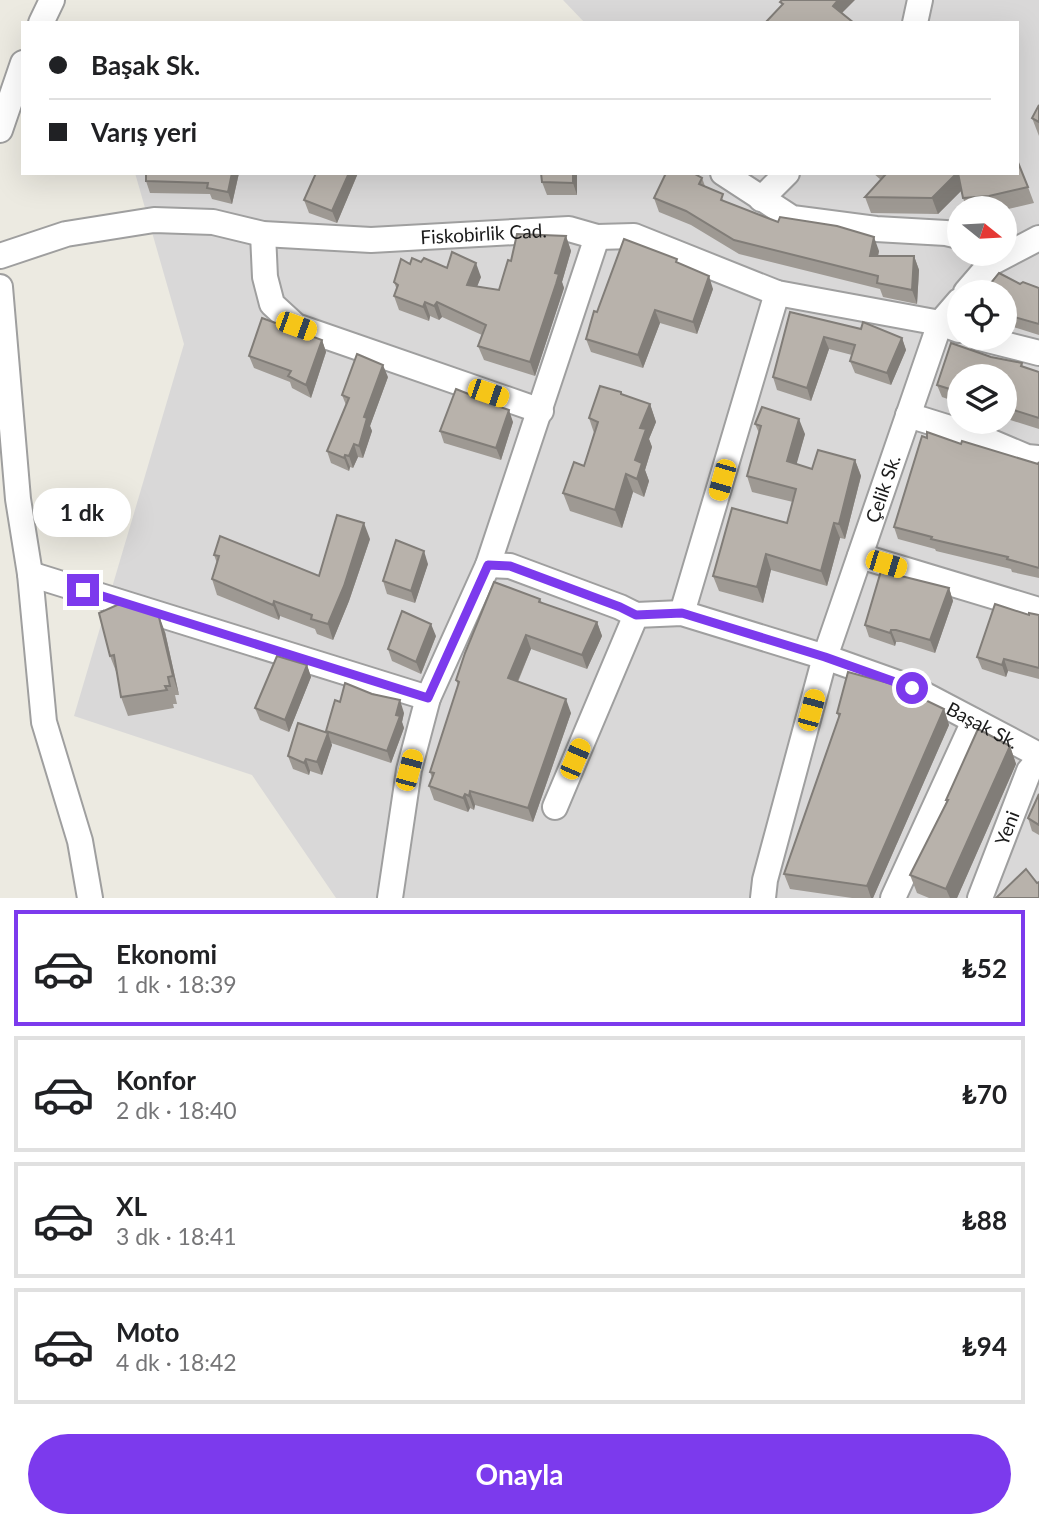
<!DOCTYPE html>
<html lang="tr">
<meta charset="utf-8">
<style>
:root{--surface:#fff;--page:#f2f2f2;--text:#202124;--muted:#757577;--line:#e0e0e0;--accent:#7c3aed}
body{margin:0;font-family:Lato,sans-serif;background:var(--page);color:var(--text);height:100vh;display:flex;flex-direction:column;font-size:26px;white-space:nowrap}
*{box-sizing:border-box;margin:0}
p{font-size:23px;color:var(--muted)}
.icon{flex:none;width:38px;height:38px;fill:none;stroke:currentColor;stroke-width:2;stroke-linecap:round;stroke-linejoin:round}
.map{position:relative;height:898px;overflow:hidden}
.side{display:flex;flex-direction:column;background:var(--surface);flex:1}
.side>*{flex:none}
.hud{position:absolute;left:21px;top:21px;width:998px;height:154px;border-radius:0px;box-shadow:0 7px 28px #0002;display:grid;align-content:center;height:154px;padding:0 28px;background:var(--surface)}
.needle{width:46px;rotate:108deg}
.fabs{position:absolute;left:947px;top:196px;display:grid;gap:14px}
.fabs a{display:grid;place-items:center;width:70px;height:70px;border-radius:50%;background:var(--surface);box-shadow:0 7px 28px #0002;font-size:35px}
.end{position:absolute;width:32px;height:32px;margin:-16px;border:9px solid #7c3aed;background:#fff;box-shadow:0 0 0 4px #fff}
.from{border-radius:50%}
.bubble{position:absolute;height:49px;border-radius:24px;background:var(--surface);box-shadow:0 7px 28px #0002;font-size:23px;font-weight:700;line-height:49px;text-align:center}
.car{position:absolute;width:21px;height:42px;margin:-21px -10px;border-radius:9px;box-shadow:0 0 5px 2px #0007;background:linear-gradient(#f5c518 24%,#345 0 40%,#f5c518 0 76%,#345 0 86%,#f5c518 0)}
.hud b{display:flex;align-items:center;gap:24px;height:66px;font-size:26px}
.hud b+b{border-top:2px solid var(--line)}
.hud i{width:18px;height:18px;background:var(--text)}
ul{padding:12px 0 0;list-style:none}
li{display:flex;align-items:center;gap:21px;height:116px;margin:0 14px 10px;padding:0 14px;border:4px solid var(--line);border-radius:0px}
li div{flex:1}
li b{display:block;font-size:26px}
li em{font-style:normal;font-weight:700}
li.current{border-color:var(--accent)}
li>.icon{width:63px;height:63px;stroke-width:1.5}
.primary-button{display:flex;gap:14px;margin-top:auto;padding:14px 28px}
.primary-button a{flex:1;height:80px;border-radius:42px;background:var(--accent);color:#fff;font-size:28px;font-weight:700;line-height:80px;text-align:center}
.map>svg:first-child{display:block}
</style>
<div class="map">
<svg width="1039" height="898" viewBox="0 0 1039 898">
<rect width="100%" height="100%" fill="#eceae1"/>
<!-- residential -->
<path fill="#d9d8d8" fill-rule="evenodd" d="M563,0H1039V898H336L252,775L74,716L184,344L135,173H1017V23H585ZM959,208H1004V254H959ZM959,292H1004V338H959ZM959,376H1004V422H959Z"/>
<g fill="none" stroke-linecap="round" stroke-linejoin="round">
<defs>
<g id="minor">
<path d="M41,23L52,0"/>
<path d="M915,23L920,0"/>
<path d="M0,130L23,63"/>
<path d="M723,173L792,218L876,229L946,233L959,236"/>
<path d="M761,199L787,173"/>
<path d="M263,234L265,277L272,304L296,326L541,411"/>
<path id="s1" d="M0,256L66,234L154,220L213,222L263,234L371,240L569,229L597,237L634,236L777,293L940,323L959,330"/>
<path d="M0,287L18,499L30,574L44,722L80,841L90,898"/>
<path d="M966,292L991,263L1039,238"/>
<path d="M980,338L1039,353"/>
<path d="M908,415L982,438L1027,457L1039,458"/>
<path d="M860,556L1039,610"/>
<path id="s2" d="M488,565L510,566L620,607L636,615L682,613L825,657L912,688L1039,755"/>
<path d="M30,574L428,698"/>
<path d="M682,613L777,293"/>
<path d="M555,807L636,615"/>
<path d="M390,898L409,770L428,698L488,565L597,237"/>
<path id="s3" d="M763,898L765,880L825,657L940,323L959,301"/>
<path d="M893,898L974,721"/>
<path id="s4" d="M980,898L1029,771L1039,759"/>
</g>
</defs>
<!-- minor casing -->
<use href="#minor" stroke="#9f9f9f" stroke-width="28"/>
<!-- minor -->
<use href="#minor" stroke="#fff" stroke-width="24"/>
</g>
<!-- wall -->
<g fill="#9e9993">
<path d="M1039,105V136L1032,118Z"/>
<path d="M146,173H239L232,204L212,199L210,194L150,193L146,181Z"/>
<path d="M316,173H358L337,223L309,213L304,200Z"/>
<path d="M577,173V195H547L542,182Z"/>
<path d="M873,173H1017L1028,187L1034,203L1004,210V208H966L961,191L938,214L871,213L865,197L881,180Z"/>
<path d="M702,178L705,186L726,202L778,222L879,251L878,256H914L919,270L917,304L883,297L880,289L739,254L691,225L659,212L654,198Z"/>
<path d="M566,236L571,251L562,282L564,288L535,376L484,360L478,346L482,335L442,317L439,320L430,316L429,321L399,310L394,296L397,290L394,282L410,264L421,262L481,277L477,286L499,290L511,261Z"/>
<path d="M679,263L713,289L697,334L660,323L643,368L591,352L586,339L597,312Z"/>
<path d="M1020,284L1039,288V335L1004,324V292Z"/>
<path d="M790,312L861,329L902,338L906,350L891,385L855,373L850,361L852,355L829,349L811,401L777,390L773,377Z"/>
<path d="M322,340L326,352L311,398L292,388L290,382L254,368L249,356Z"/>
<path d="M951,343L991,357L1022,363L1023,367L1039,372V429L1004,418V376H959V403L942,397L937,385Z"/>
<path d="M388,377L370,426L372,431L363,458L358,457L353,468L350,467L349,471L331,463L327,451L346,405L342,395Z"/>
<path d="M471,395L472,398L513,422L501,460L444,443L440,431Z"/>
<path d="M622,395L650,404L656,422L649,439L652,447L645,470L649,481L644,497L633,492L622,528L570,511L563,493L584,466L594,433L589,418Z"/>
<path d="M755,424L805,434L796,464L812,469L855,460L861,476L845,539L840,538L827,586L771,570L763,603L719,591L713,576L787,523L793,502L752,492L747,476L759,433Z"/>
<path d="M927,438L961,444L1038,464L1039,462V578L1012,572L1011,569L936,551L935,549L898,539L894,527Z"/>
<path d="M370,539L349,601L333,640L317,634L315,629L280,616L279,620L217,595L212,579L217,563L214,555L319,576Z"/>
<path d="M428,564L415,603L387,594L383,581Z"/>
<path d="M949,588L953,601L935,653L901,642H896L895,646L869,637L865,625Z"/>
<path d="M540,599L542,603L597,622L602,636L587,669L531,649L518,682L571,713L533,822L475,805L474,810L470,808L468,812L434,800L429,786L432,778L430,772L458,685L456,680Z"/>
<path d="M1029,615H1039V679L1008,671L1006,677L982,669L977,657Z"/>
<path d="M165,632L179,695H175L177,704H173L174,708L128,716L121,697L117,674L110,656Z"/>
<path d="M436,636L421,674L392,661L388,649Z"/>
<path d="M307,665L311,677L289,732L260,720L255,708Z"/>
<path d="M340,702L404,713L402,722L404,728L391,763L331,743L332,745L322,775L310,771L309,775L293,769L288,756L326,733V731Z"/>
<path d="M944,709L949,725L873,898H852L790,889L784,874L839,718L837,713Z"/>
<path d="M1010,746L1016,764L957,898H929L917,893L910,875L947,803L946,800Z"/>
<path d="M1039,794V835L1032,831L1028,818Z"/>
</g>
<!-- shaded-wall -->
<g fill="#817d78">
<path d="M838,0H855L837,18L833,6Z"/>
<path d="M232,173H239L232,204L228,192Z"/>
<path d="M349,173H358L337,223L332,211Z"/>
<path d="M573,173H577V195L573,183Z"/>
<path d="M957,173H959L964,188L938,214L932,198Z"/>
<path d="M566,236L571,251L562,282L564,288L535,376L530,362Z"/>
<path d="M874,237L879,251L875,269L870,256Z"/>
<path d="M914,256L919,270L917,304L912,290Z"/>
<path d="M476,263L481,277L472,299L467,285Z"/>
<path d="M709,276L713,289L697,334L693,322Z"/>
<path d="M425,302L430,316L429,321L423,307Z"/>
<path d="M437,302L442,317L439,320L434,306Z"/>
<path d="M655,310L660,323L643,368L638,355Z"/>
<path d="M824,337L829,349L811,401L807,388Z"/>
<path d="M902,338L906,350L891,385L887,373Z"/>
<path d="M322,340L326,352L311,398L306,385Z"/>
<path d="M383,365L388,377L370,426L372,431L363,458L359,446L364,417Z"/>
<path d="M650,404L656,422L649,439L652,447L645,470L649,481L644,497L637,479L635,460L640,428Z"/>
<path d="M509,410L513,422L501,460L496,448Z"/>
<path d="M799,419L805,434L793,477L787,461Z"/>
<path d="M354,444L358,457L353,468L349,456Z"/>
<path d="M345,455L350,467L349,471L344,458Z"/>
<path d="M855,460L861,476L845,539L839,524Z"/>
<path d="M626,474L633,492L622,528L615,510Z"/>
<path d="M364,523L370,539L349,601L333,640L328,624Z"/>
<path d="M834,523L840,538L827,586L821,571Z"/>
<path d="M424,551L428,564L415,603L411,591Z"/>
<path d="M766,554L771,570L763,603L757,587Z"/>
<path d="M949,588L953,601L935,653L930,640Z"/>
<path d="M274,601L280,616L279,620L273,605Z"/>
<path d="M158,613L165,632L179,695L173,676Z"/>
<path d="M597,622L602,636L587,669L582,655Z"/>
<path d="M431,624L436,636L421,674L416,662Z"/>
<path d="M891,630L896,642L895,646L890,633Z"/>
<path d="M526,635L531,649L513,692L508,678Z"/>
<path d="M1004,659L1008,671L1006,677L1002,665Z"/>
<path d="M307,665L311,677L289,732L285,720Z"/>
<path d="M566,699L571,713L533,822L528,808Z"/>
<path d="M400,700L404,713L402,722L404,728L391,763L387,751Z"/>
<path d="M944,709L949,725L873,898H871L867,886Z"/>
<path d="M328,733L332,745L322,775L317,762Z"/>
<path d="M1010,746L1016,764L957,898H950L946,889Z"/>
<path d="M306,759L310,771L309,775L304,763Z"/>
<path d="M470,791L475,805L474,810L469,796Z"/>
<path d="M465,794L470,808L468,812L463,798Z"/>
</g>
<!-- building -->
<g fill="#b8b2ab" stroke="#817d78" stroke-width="2">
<path d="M782,0H838L833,6L854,23H765L783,4L780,2Z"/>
<path d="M1039,105V122L1032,118Z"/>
<path d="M1017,160L1028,187L989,196L963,198L958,173H1017Z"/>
<path d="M146,173H232L228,192L207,188L208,183L146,181Z"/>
<path d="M316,173H349L332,211L304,200Z"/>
<path d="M541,173H573V183L542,182Z"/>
<path d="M666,173H693L702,178L699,184L723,194L721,200L778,222L780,217L837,226L874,237L870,256H914L912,290L877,283L878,276L734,240L686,211L654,198Z"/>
<path d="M885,173H957L932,198L865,197L886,174Z"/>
<path d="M517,234L566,236L555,273L559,274L556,284L530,362L478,346L486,325L437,302L434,306L425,302L423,307L394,296L398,285L394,282L401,259L410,264L412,258L421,262L424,258L447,268L452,252L476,263L467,285L499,290L508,260L511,261Z"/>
<path d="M624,239L677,259L676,262L709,276L693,322L655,310L638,355L586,339L594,311L597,312Z"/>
<path d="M999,273L1020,284L1023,282L1039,288V324L1004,314V292H980L985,284L991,283Z"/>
<path d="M790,312L861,329L863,322L902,338L887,373L850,361L855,345L824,337L807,388L773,377Z"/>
<path d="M262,318L322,340L306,385L288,376L291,371L249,356Z"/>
<path d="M951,343L991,357L1022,363L1021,366L1039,372V418L1004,407V376H959V392L937,385Z"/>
<path d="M357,354L383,365L364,417L367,418L359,446L354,444L349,456L345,455L344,458L327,451L349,398L342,395Z"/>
<path d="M600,386L621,392V394L650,404L640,428L646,429L635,460L642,463L637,479L626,474L615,510L563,493L574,462L584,466L598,422L589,418Z"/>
<path d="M456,389L471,395V397L509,410L496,448L440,431Z"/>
<path d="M762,407L799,419L787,461L812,469L818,450L855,460L839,524L834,523L821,571L766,554L757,587L713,576L732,508L787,523L796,489L747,476L761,426L755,424Z"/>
<path d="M927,432L961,444L962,441L1038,464L1039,462V568L1007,559L1008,557L931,539L932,537L894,527L922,436L927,438Z"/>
<path d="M337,515L364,523L344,586L328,624L311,619L312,615L274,601L273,605L212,579L219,556L214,555L220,536L319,576Z"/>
<path d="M396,540L424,551L411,591L383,581Z"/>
<path d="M881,571L949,588L930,640L896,630H891L890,633L865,625Z"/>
<path d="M494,582L540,599L539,602L597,622L582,655L526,635L508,678L566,699L528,808L470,791L469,796L465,794L463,798L429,786L434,773L430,772L459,682L456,680L465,653Z"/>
<path d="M128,604L158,613L173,676L168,677L170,686H165L167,690L121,697L114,655L110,656L99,613L117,605Z"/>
<path d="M995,604L1029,615V613L1039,615V668L1004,659L1002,665L977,657Z"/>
<path d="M402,611L431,624L416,662L388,649Z"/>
<path d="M277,656L307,665L285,720L255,708Z"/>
<path d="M848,672L892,684L944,709L867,886L784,874L840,714L837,713Z"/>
<path d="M345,683L372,694L400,700L396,715L400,716L387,751L326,731L335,700L340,702Z"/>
<path d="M298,723L328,733L317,762L306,759L304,763L288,756Z"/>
<path d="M978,729L1010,746L946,889L910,875L948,800H946Z"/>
<path d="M1039,794V825L1028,818Z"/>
<path d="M1026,869L1037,883L1039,882V898H996Z"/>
</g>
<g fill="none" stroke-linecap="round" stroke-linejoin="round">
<!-- route -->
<path stroke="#7c3aed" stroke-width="9" d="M83,590L428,698L488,565L510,566L620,607L636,615L682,613L825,657L912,688"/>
</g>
<g text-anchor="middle" stroke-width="5" stroke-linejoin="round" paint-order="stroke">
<!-- street labels -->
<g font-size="19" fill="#1b1b1b" stroke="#fff">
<text dy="7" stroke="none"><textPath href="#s1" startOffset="490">Fiskobirlik Cad.</textPath></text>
<text dy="7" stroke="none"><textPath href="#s3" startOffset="427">Çelik Sk.</textPath></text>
<text dy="7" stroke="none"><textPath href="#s2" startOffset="525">Başak Sk.</textPath></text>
<text dy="7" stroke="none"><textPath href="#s4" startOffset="75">Yeni</textPath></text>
</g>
</g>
</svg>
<div class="fabs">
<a><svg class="needle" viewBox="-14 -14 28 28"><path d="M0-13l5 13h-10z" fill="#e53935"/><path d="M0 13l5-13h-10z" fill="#757577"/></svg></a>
<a><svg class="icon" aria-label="locate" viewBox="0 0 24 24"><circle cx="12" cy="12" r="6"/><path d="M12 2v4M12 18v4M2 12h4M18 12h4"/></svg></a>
<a><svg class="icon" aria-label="layers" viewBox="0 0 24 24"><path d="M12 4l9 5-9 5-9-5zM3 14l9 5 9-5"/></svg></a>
</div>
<i class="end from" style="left:912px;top:688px"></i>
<i class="end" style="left:83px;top:590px"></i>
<div class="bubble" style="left:33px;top:488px;width:98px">1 dk</div>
<i class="car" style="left:296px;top:326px;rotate:110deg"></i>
<i class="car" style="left:488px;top:393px;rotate:109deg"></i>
<i class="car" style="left:722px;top:480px;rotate:196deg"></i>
<i class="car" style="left:886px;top:564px;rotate:107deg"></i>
<i class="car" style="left:811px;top:710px;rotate:15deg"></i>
<i class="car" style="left:575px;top:759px;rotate:23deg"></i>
<i class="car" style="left:409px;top:770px;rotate:15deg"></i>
<div class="hud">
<b><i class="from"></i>Başak Sk.</b>
<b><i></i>Varış yeri</b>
</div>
</div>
<section class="side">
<ul>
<li class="current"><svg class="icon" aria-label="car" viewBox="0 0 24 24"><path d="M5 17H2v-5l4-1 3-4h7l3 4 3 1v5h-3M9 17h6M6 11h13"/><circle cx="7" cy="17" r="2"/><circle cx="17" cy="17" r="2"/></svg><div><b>Ekonomi</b><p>1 dk · 18:39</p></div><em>₺52</em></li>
<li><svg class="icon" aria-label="car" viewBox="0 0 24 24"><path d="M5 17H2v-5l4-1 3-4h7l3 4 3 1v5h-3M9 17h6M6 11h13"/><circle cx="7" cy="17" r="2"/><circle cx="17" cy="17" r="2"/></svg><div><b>Konfor</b><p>2 dk · 18:40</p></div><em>₺70</em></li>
<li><svg class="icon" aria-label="car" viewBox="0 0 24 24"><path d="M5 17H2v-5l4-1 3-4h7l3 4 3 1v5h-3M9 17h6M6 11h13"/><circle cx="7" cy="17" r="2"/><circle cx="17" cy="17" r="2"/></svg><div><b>XL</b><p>3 dk · 18:41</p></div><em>₺88</em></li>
<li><svg class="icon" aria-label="car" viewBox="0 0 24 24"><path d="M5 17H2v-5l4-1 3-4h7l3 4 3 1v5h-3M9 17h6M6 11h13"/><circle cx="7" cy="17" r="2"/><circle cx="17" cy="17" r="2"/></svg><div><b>Moto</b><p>4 dk · 18:42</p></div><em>₺94</em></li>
</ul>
<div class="primary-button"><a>Onayla</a></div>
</section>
